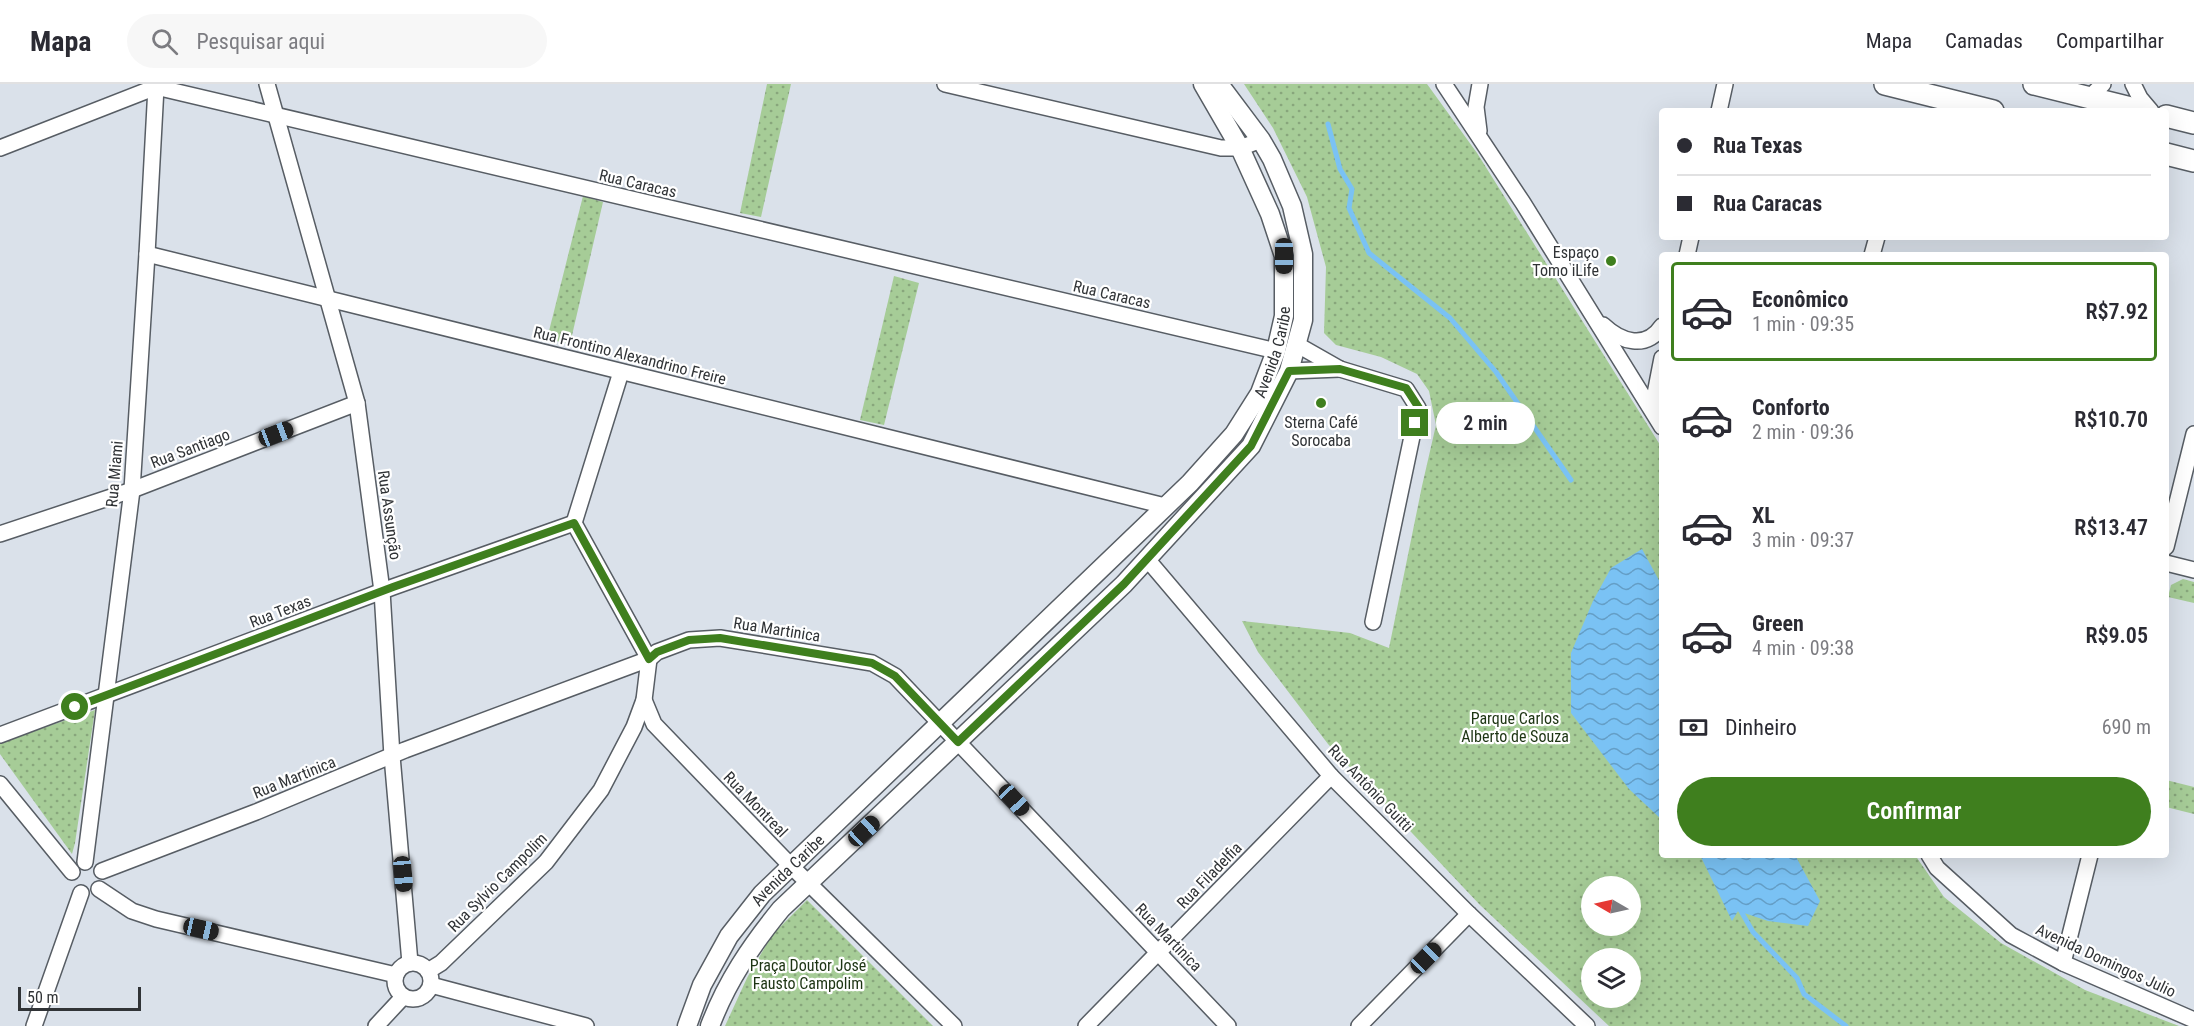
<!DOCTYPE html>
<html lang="pt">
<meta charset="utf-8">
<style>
:root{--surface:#fff;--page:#f7f7f7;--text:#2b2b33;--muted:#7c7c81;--line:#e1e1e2;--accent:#3f7f1e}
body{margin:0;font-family:"Roboto Condensed",sans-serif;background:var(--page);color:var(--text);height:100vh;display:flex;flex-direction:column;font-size:22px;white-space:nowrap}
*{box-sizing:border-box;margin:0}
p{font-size:20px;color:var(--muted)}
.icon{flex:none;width:33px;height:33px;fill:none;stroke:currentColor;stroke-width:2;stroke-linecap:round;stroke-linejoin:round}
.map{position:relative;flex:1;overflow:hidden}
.drawer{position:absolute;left:1659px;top:168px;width:510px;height:606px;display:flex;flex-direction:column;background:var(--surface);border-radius:6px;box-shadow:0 6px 24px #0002}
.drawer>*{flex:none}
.banner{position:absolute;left:1659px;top:24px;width:510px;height:132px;border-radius:6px;box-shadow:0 6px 24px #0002;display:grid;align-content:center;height:132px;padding:0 18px;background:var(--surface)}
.needle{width:39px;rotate:279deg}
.controls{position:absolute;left:1581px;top:792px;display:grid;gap:12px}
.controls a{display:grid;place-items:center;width:60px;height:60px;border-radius:50%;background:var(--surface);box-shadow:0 6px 24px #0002;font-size:30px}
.scale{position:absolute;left:18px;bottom:15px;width:123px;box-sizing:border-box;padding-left:6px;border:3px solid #303336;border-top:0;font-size:16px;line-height:21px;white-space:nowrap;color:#303336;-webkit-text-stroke:4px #fff;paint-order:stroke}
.end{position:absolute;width:27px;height:27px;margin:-14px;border:8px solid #3f7f1e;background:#fff;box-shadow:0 0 0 3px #fff}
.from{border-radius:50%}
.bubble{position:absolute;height:42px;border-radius:21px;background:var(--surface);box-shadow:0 6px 24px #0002;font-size:20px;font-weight:600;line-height:42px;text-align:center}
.car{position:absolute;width:18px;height:36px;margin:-18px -9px;border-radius:8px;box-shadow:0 0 4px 2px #0007;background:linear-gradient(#222 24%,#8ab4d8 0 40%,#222 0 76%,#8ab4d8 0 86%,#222 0)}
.banner b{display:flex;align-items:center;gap:21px;height:57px;font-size:22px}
.banner b+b{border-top:2px solid var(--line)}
.banner i{width:15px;height:15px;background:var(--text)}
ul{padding:10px 0 0;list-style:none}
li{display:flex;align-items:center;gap:18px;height:99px;margin:0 12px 9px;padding:0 6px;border:3px solid transparent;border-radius:6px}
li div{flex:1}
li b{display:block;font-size:22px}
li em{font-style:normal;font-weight:600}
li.active{border-color:var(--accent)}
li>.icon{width:54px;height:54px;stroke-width:1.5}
.pay{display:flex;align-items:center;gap:15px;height:66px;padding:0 18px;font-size:22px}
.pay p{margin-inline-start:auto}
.action{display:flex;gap:12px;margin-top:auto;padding:12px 18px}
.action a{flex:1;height:69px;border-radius:36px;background:var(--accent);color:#fff;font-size:24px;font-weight:600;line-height:69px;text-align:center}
header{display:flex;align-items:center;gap:36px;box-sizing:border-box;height:84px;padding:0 30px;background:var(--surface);border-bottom:2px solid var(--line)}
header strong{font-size:28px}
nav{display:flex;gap:33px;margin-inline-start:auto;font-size:21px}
.search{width:420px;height:54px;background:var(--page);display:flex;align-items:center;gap:15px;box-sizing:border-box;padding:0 21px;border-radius:33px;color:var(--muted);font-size:22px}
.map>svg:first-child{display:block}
</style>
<header>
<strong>Mapa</strong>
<div class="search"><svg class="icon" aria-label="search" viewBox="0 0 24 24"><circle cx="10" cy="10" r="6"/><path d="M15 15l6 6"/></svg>Pesquisar aqui</div>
<nav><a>Mapa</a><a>Camadas</a><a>Compartilhar</a></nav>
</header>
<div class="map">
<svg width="2194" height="942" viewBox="0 0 2194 942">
<defs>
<pattern id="green-dots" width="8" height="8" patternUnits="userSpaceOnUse" patternTransform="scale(1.5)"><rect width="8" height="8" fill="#a6cc97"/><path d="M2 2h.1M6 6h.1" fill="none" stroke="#88a67c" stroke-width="1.8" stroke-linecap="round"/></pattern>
<pattern id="water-waves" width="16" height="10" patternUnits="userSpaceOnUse" patternTransform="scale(1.5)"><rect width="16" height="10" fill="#7ac2f4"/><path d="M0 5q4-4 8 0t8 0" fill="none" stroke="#649ec6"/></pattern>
</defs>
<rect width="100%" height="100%" fill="#dae1ea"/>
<!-- green -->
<g fill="url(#green-dots)" fill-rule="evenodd">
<path d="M767,0H791L761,133L740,129Z"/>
<path d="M1244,0H1427L1477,69L1662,364V771H1915L1944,813L2001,859L2085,906L2179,942H1609L1480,821L1328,660L1258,568L1242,537L1350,549L1389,564L1422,402L1436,341L1429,307L1417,290L1381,273L1336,261L1324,249L1326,183L1307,113L1273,44ZM1592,802H1630V842H1592ZM1592,874H1630V914H1592Z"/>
<path d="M583,112L603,118L570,260L547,255Z"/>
<path d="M894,192L919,199L884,341L860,336Z"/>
<path d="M2183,495L2194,498V519L2168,513L2171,501Z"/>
<path d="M95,626L75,759L72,770L0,670V659Z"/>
<path d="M2166,696L2194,703V730L2166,723Z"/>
<path d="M807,816L933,942H725L747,894L772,851Z"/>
</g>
<!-- water -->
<g fill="url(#water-waves)">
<path d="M1642,465L1662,502V736L1629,705L1571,629V569L1593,517L1611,484Z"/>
<path d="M1700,771H1795L1820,817L1808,842L1768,837L1738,827L1732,837Z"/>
</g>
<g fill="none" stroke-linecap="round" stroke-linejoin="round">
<!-- stream -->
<g stroke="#7ac2f4" stroke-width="5">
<path d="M1328,40L1340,85L1352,105L1349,124L1369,169L1450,234L1496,288L1571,396"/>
<path d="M1738,822L1753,848L1797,894L1804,910L1846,942"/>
</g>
<defs>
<g id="minor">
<path d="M267,0L357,319L382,507L392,672L410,879"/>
<path d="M945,0L1221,64H1240L1261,56"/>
<path d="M1444,0L1523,119L1662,343"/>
<path d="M2133,0L2140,14L2151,27"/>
<path d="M2089,14L2103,0"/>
<path d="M1719,27L1725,0"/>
<path d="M1479,47L1476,23L1480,0"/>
<path d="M0,64L156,3L1276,267"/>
<path d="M147,170L1165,422"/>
<path d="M1687,171L1691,153"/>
<path d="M1872,171L1877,153"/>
<path d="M1603,241C1621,258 1646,266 1662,242"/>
<path d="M1296,260L1340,285L1406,305L1418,324L1373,538"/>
<path d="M1289,287L1340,285"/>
<path d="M1659,332L1655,310L1662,274"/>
<path d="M574,439L621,288"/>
<path d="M0,450L132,406L357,319"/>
<path d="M2166,463L2194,350"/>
<path d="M1147,475L1331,692L1469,830L1587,942"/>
<path d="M2166,479L2194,486"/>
<path d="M644,616L654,640L791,782L954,942"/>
<path d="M0,651L393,503L574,439"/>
<path d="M0,700L72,788"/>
<path d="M1929,771L1937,784L2011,851L2063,879L2194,936"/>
<path d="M85,778L132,406L147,170L156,3"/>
<path d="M102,787L256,728L405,666L649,575L657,568L689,556L720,554L872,579L895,592L1228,942"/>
<path d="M99,805L132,827L156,835L396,891"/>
<circle cx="413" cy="897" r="18"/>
<path d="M2063,879L2090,771"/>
<path d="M428,887L441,879L546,778L601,706L634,643L644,616L649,575L574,439"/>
<path d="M431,901L586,942"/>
<path d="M34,942L81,809"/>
<path d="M376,942L403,913"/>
<path d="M1086,942L1331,692"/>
<path d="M1359,942L1469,830"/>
</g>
<g id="tertiary">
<path id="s1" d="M687,942L702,901L729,852L762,810L1190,399L1234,350L1260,309L1276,267L1284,232V172L1270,130L1240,64L1203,0"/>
<path d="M710,942C727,897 751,862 781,825L1124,500L1251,362L1289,287L1303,236V170L1292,122L1272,75L1261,56L1219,0"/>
</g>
<g id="secondary">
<path d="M1885,0L1993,27"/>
<path d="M2034,0L2143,27"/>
<path d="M2166,32L2194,39"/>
<path d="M2166,70L2194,77"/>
</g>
</defs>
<!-- minor casing -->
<use href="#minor" stroke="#575d64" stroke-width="18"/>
<!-- tertiary casing -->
<use href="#tertiary" stroke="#575d64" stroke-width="21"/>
<!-- secondary casing -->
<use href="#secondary" stroke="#575d64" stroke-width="24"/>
<!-- minor -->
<use href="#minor" stroke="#fff" stroke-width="15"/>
<!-- tertiary -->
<use href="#tertiary" stroke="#fff" stroke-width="18"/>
<!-- secondary -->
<use href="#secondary" stroke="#fff" stroke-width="21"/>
</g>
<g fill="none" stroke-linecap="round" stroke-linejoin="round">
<!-- route -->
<path stroke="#3f7f1e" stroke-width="8" d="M75,623L393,503L574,439L649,575L657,568L689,556L720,554L872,579L895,592L958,658L1124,500L1251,362L1289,287L1340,285L1406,304L1419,324L1415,339"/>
</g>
<!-- markers -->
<g fill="#3f7f1e" stroke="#fff" stroke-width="2">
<circle cx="1611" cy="177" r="6"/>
<circle cx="1321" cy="319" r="6"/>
</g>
<g text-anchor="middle" stroke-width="4.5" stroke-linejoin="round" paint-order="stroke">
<!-- street labels -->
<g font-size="16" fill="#303336" stroke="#fff">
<text transform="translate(638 99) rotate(13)" y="6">Rua Caracas</text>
<text transform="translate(1112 210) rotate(13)" y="6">Rua Caracas</text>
<text dy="6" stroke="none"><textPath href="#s1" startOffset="904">Avenida Caribe</textPath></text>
<text transform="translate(630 271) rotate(14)" y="6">Rua Frontino Alexandrino Freire</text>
<text transform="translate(190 364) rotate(-21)" y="6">Rua Santiago</text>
<text transform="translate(114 390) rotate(-85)" y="6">Rua Miami</text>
<text transform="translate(390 431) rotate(82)" y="6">Rua Assunção</text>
<text transform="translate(280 527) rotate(-21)" y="6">Rua Texas</text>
<text transform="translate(777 545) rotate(9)" y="6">Rua Martinica</text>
<text transform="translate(294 693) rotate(-22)" y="6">Rua Martinica</text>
<text transform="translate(1371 704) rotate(46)" y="6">Rua Antônio Guitti</text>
<text transform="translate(756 720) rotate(46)" y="6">Rua Montreal</text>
<text dy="6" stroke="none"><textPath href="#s1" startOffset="188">Avenida Caribe</textPath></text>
<text transform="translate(1209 791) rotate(-46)" y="6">Rua Filadelfia</text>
<text transform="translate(497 798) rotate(-45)" y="6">Rua Sylvio Campolim</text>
<text transform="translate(1169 853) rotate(46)" y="6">Rua Martinica</text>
<text transform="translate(2106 876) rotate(25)" y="6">Avenida Domingos Julio</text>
</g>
<!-- poi labels -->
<g font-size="16" fill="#303336" stroke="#fff" text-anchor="end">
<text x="1599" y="174">Espaço<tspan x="1599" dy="18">Tomo iLife</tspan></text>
<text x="1321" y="344" text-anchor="middle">Sterna Café<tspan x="1321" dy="18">Sorocaba</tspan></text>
</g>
<!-- park labels -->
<g font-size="16" fill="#1d3413" stroke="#fff">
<text x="1515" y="640">Parque Carlos<tspan x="1515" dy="18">Alberto de Souza</tspan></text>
<text x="808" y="887">Praça Doutor José<tspan x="808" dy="18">Fausto Campolim</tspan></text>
</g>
</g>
</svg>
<div class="controls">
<a><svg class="needle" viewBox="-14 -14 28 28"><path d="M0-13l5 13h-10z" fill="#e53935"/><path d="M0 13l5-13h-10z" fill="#7c7c81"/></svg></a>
<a><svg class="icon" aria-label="layers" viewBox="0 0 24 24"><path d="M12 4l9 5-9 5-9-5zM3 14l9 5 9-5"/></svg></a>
</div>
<div class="scale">50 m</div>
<i class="end from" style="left:75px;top:623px"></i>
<i class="end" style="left:1415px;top:339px"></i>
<div class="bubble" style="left:1436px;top:318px;width:99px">2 min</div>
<i class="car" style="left:1284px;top:172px;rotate:180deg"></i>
<i class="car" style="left:276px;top:350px;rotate:69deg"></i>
<i class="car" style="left:1014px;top:716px;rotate:137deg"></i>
<i class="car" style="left:864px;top:747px;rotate:47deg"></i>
<i class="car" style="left:403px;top:790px;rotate:175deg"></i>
<i class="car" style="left:201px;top:845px;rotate:103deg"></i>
<i class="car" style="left:1426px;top:874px;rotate:45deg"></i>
<div class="banner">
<b><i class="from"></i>Rua Texas</b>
<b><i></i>Rua Caracas</b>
</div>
<section class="drawer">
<ul>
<li class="active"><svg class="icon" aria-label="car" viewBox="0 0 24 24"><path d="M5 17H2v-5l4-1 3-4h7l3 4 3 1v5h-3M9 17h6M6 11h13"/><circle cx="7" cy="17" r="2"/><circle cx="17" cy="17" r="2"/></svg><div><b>Econômico</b><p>1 min · 09:35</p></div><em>R$7.92</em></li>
<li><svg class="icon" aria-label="car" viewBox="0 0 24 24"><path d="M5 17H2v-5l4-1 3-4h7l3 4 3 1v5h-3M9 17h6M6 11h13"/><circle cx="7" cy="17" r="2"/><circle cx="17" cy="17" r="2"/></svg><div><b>Conforto</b><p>2 min · 09:36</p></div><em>R$10.70</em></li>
<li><svg class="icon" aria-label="car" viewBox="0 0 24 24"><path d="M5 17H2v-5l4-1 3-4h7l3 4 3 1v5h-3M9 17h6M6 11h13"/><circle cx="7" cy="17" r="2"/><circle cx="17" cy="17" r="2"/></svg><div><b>XL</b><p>3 min · 09:37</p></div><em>R$13.47</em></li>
<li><svg class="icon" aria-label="car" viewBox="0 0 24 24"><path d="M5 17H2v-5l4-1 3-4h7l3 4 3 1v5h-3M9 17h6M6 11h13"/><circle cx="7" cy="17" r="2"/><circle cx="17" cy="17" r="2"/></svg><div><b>Green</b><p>4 min · 09:38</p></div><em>R$9.05</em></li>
</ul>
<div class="pay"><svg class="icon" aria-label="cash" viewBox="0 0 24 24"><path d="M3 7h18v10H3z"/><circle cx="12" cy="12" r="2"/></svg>Dinheiro<p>690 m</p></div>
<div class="action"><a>Confirmar</a></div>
</section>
</div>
